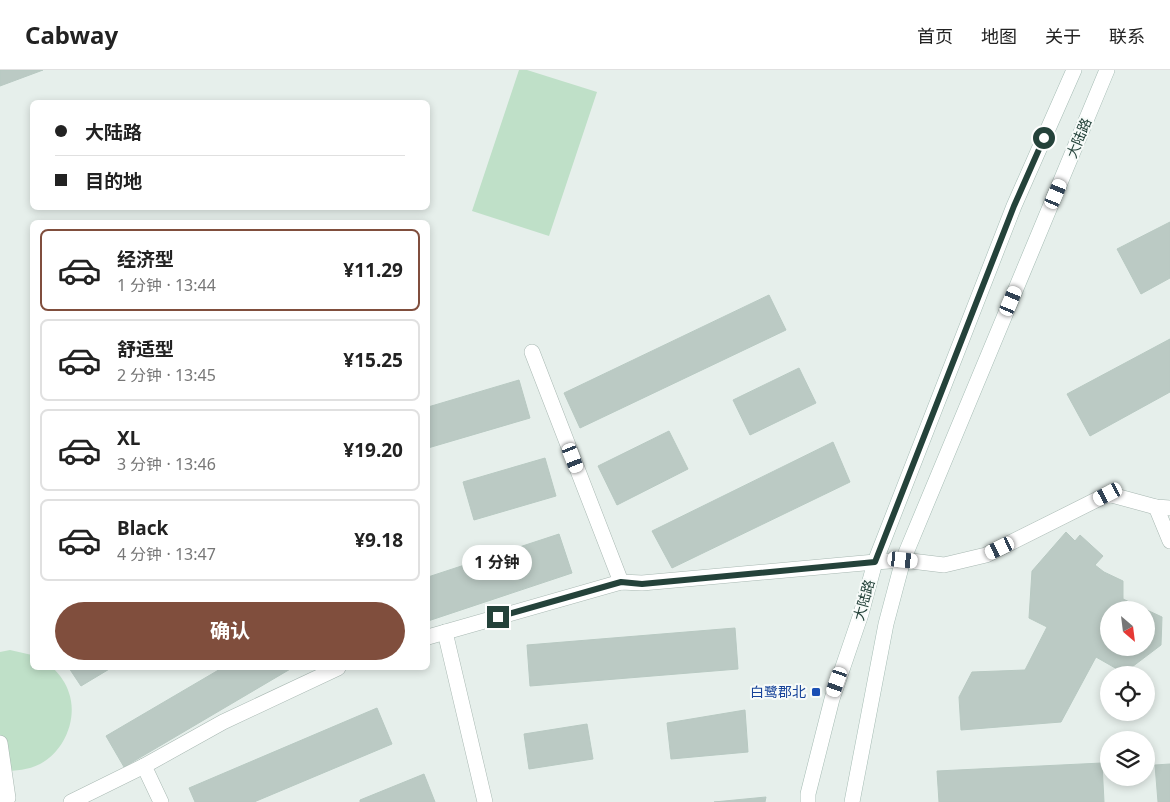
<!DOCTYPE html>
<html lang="zh">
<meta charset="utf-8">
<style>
:root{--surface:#fff;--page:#f6f6f6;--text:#222;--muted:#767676;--line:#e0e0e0;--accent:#804e3d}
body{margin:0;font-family:"Noto Sans","Noto Sans SC",sans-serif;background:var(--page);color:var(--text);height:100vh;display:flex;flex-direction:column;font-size:19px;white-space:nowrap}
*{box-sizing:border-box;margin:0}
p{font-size:16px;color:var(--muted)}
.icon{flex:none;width:28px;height:28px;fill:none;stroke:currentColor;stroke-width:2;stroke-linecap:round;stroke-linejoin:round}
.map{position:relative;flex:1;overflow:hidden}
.details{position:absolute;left:30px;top:150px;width:400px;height:450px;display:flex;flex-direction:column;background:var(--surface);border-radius:8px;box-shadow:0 2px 8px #0003}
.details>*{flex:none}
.top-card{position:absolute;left:30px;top:30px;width:400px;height:110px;border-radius:8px;box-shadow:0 2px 8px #0003;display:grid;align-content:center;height:110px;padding:0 25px;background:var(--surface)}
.needle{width:32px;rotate:152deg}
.buttons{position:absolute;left:1100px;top:531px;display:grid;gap:10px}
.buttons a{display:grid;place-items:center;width:55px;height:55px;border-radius:50%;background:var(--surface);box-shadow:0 2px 8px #0003;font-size:25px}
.end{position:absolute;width:22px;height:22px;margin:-11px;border:6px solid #24423a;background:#fff;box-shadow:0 0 0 2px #fff}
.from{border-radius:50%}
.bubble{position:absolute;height:35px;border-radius:18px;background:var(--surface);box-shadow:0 2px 8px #0003;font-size:16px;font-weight:700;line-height:35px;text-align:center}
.car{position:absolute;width:15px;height:30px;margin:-15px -8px;border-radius:6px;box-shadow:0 0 4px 1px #0007;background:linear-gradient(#fff 24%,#345 0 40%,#fff 0 76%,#345 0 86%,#fff 0)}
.top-card b{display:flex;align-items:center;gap:18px;height:48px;font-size:19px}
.top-card b+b{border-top:1px solid var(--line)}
.top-card i{width:12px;height:12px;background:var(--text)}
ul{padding:9px 0 0;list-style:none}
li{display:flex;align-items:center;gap:15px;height:82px;margin:0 10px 8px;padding:0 15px;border:2px solid var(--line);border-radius:8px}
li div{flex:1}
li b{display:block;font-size:19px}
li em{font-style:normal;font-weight:700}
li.on{border-color:var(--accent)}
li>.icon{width:45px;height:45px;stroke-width:1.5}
.cta{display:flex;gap:10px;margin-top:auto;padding:10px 25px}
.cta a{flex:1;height:58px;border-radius:30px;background:var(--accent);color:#fff;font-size:20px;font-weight:700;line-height:58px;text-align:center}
header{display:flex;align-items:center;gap:30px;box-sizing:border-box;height:70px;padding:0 25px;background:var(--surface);border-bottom:1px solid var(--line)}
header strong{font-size:24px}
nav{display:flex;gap:28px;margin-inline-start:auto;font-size:18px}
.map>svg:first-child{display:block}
</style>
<header>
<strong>Cabway</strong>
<nav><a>首页</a><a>地图</a><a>关于</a><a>联系</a></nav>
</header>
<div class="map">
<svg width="1170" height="732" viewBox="0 0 1170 732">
<rect width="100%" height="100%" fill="#e6efeb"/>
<!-- green -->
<g fill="#bfe0c8">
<path d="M519,0H527L597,22L549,166L472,141Z"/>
<path d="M10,580L32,585V598H53C60,605 66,613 69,623C78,649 64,682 40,694C28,700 16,701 3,701L0,697V582Z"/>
</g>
<!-- building -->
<g fill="#bbcac4" stroke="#b8c9c2" fill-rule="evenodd">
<path d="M0,0H43L0,16Z"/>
<path d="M1170,152V208L1141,224L1117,179Z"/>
<path d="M769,225L786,260L580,358L564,323Z"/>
<path d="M1170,269V322L1090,366L1067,324Z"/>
<path d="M799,298L816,333L750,365L733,330Z"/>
<path d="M519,310L530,348L428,378V337Z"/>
<path d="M669,361L688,399L617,435L598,396Z"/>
<path d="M833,372L850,412L672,498L652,461Z"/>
<path d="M545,388L556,426L474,450L463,412Z"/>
<path d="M1066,462L1075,471L1080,465L1103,486L1095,495L1104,502L1123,511V529L1162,547L1161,575L1124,603L1096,587L1061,652L961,660L959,627L972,602L1025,600L1047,557L1029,548L1032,501ZM1109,540H1146V578H1109Z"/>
<path d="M559,464L572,503L428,551V507Z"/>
<path d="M735,558L738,599L530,616L527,575Z"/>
<path d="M69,598H111L81,616Z"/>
<path d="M222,598H292L124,697L106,666Z"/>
<path d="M377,638L392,674L254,732H195L189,718Z"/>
<path d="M745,640L748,682L671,689L667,653Z"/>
<path d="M587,654L593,689L529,699L524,664Z"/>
<path d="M1102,693L1104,732H939L937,701Z"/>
<path d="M1170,694V732H1158L1155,695Z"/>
<path d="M424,704L435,732H360V730Z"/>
<path d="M766,727L765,732H714Z"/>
</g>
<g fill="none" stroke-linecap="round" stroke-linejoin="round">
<defs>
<g id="street">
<path d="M532,282L621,512"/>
<path d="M1156,437L1170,471"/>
<path d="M445,562L485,732"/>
<path d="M428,567L621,512L642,513L875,492L903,490L944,495L986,485L1108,424L1156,437L1170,438"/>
<path d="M0,673L8,728L0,729"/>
<path d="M71,732L144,696"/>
<path d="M161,732L144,696L223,652L338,598"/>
</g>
<g id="secondary">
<path d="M808,732V724L832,629L861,544L875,492L1014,136L1074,0"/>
<path d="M852,732L886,554L903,490L1107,0"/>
</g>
</defs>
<!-- street casing -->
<use href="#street" stroke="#a8b8b2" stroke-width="16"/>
<!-- secondary casing -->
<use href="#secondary" stroke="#a4bbb3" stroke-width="16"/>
<!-- street -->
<use href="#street" stroke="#fff" stroke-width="15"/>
<!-- secondary -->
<use href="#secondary" stroke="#fff" stroke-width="15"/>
</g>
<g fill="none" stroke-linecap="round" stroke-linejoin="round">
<!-- route -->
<path stroke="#24423a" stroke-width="6" d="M498,547L621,512L642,514L875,492L1014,136L1044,68"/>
</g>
<!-- markers -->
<rect fill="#1a4fb4" stroke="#f7fbf9" stroke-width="2" x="811" y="617" width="10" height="10" rx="2.5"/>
<g text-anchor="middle" stroke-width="4" stroke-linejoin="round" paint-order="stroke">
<!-- street labels -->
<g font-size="14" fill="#24423a" stroke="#f7fbf9">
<text transform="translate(1079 68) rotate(-67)" y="5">大陆路</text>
<text transform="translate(864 530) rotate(-74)" y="5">大陆路</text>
</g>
<!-- transit labels -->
<g font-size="14" fill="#164399" stroke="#f7fbf9" text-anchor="end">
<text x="806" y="627">白鹭郡北</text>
</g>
</g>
</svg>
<div class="buttons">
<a><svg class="needle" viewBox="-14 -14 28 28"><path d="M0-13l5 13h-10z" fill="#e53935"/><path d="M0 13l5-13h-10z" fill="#767676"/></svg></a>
<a><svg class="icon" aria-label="locate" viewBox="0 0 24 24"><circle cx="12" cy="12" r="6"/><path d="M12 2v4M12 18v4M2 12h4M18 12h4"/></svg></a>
<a><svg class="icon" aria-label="layers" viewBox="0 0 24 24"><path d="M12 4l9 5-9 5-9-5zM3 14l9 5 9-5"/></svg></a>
</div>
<i class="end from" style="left:1044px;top:68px"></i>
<i class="end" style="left:498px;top:547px"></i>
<div class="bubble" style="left:462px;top:475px;width:70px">1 分钟</div>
<i class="car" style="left:1056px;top:124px;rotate:23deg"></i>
<i class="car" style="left:1011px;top:231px;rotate:23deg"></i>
<i class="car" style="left:573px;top:388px;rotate:159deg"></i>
<i class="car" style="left:1108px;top:424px;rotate:243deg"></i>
<i class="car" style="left:1000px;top:478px;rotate:244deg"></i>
<i class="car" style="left:903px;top:490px;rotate:96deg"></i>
<i class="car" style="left:837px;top:612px;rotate:199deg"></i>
<div class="top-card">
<b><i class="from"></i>大陆路</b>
<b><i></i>目的地</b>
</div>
<section class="details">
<ul>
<li class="on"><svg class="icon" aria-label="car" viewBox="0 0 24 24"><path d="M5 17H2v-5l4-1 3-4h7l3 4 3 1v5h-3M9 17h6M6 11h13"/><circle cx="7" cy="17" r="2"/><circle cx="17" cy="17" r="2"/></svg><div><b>经济型</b><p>1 分钟 · 13:44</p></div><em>¥11.29</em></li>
<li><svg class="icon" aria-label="car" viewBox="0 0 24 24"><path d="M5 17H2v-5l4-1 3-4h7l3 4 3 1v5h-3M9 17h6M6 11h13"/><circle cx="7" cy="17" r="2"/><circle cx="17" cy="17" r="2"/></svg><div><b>舒适型</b><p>2 分钟 · 13:45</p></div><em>¥15.25</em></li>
<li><svg class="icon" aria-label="car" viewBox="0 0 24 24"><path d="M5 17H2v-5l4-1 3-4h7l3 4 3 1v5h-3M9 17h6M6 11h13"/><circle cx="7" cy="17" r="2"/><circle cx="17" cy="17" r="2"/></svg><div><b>XL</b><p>3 分钟 · 13:46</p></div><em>¥19.20</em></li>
<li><svg class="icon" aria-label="car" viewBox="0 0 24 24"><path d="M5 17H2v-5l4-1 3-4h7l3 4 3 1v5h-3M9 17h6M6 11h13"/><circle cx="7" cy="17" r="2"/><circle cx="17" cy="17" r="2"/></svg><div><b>Black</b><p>4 分钟 · 13:47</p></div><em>¥9.18</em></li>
</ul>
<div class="cta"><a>确认</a></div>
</section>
</div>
